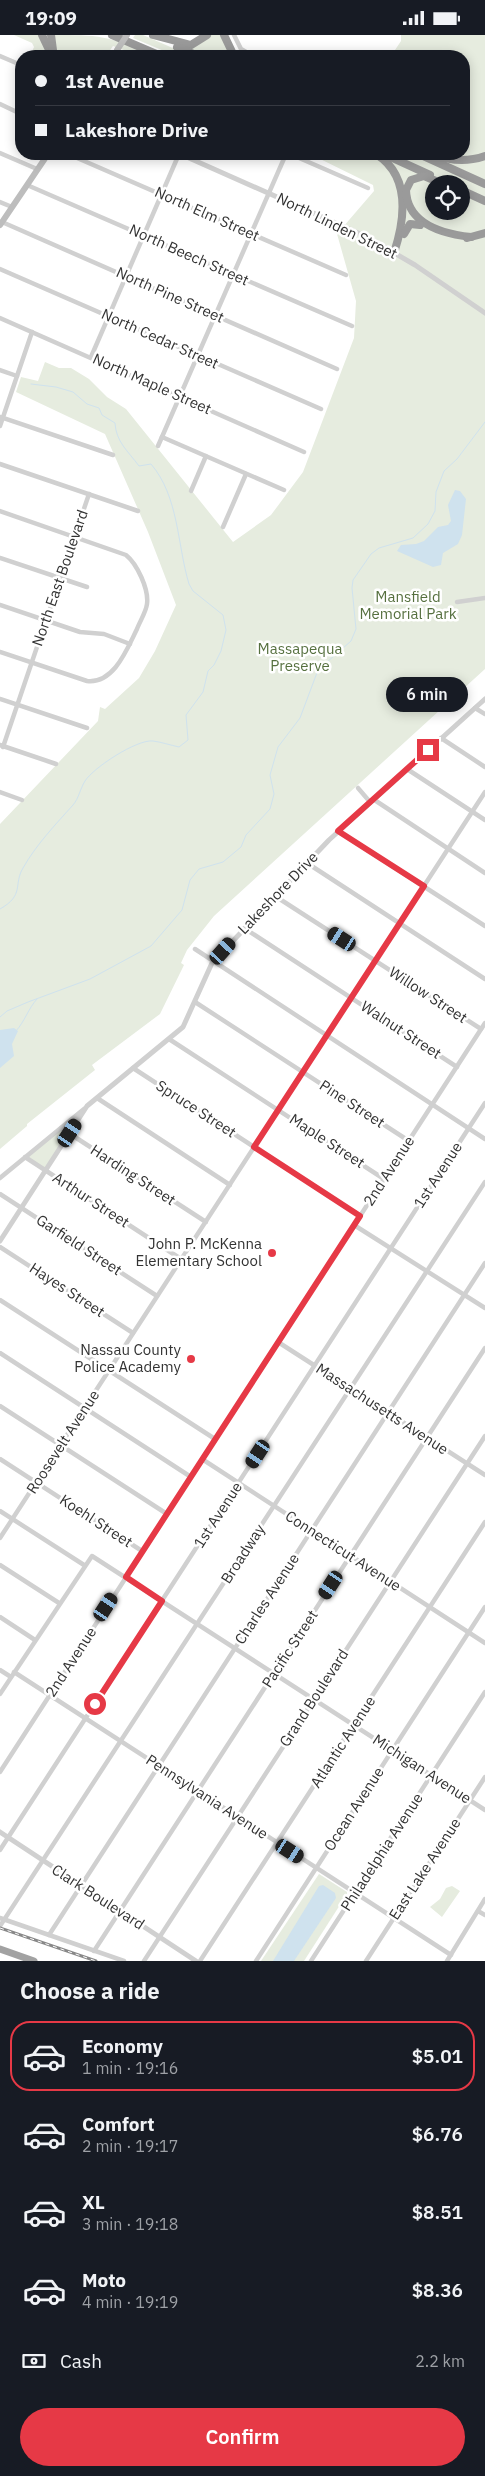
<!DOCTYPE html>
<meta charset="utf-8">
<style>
:root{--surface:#171b24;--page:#242831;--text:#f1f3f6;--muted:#9ea1a6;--line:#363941;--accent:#e63946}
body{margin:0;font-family:"IBM Plex Sans",sans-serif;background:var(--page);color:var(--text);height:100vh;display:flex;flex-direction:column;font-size:19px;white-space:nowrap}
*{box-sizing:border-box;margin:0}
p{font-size:16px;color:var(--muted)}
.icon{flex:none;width:28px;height:28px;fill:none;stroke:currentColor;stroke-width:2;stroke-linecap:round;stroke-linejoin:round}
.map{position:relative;height:1926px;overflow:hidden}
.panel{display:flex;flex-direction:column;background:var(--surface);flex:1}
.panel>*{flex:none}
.hud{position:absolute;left:15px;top:15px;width:455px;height:110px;border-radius:20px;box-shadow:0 2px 12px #0003;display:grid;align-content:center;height:110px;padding:0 20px;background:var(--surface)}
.fabs{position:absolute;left:425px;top:140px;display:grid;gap:10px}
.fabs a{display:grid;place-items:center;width:45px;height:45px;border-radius:50%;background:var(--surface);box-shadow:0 2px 12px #0003;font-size:25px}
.end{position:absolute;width:22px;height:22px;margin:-11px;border:6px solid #e63946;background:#fff;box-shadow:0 0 0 2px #fff}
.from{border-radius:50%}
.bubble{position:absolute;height:35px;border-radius:18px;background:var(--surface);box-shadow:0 2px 12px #0003;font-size:16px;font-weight:600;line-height:35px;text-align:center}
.car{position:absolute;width:15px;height:30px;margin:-15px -8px;border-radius:6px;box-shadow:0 0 4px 1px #0007;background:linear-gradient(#222 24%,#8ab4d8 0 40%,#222 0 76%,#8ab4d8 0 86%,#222 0)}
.hud b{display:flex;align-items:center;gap:18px;height:48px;font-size:19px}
.hud b+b{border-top:1px solid var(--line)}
.hud i{width:12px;height:12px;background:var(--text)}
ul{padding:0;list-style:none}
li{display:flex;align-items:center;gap:15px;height:70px;margin:0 10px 8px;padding:0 10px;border:2px solid transparent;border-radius:20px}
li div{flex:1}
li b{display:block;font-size:19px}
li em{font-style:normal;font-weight:600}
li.selected{border-color:var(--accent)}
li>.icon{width:45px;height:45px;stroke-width:1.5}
h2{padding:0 20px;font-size:22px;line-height:60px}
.pay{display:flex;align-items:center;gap:12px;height:55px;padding:0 20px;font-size:19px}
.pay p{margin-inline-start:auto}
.primary-button{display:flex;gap:10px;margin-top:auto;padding:10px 20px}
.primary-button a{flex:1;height:58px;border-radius:30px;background:var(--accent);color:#fff;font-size:20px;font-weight:600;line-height:58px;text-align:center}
.status{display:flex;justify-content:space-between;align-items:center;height:35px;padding:0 25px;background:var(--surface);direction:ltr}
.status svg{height:14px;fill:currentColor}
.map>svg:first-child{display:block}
</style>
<div class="status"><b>19:09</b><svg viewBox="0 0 49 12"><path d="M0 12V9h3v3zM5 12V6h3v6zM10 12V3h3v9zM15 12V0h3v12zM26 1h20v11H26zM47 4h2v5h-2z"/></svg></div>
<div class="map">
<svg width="485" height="1926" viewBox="0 0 485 1926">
<rect width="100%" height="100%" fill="#fff"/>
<!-- green -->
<g fill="#e6ecdf" fill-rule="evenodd">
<path d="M14,0H41L50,21H30L34,12L32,8Z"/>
<path d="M53,0C96,0 112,0 150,21H120L124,15L113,11L106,21H60L53,7Z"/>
<path d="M135,0H143L191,21H176L133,3Z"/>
<path d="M209,0H223L232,21H208L188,13Z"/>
<path d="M401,0H485V634L214,881L187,915L181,928L184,930L160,979L92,1030L95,1035L27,1089V1091L0,1114V789L98,686L100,672L105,674L139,643L155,616L176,570L148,497L105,399L16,357L21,342L38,346L45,327L59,333H71L89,344L107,362L126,374L233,507L271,480L303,437L354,303L356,266L337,199L374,156L373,150L310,119H370L378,124L383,119H464V21H391L401,6ZM434,149H461V176H434Z"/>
<path d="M61,1093L70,1098L46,1136L25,1122Z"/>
<path d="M319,1839L347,1857V1859L304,1926H261Z"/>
<path d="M452,1851L460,1856L442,1882L430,1872L440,1864L446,1853Z"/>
</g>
<!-- water -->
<g fill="#cfe2ee">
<path d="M455,455L460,456L466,464L462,500L458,509L443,518L441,530L433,532L397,516L401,510L416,509L424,506L438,492L448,490L451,486L448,470Z"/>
<path d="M14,993L18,996L12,1009L14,1021L0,1033V1043V995Z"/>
<path d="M323,1850L335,1858L336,1863L294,1926H273L319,1851Z"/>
</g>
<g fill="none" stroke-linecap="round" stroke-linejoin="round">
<!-- stream -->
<g stroke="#cfe2ee" stroke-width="1">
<path d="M0,874C25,860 13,850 23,833C36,810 55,790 73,770C79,763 80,754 85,746C93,733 137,704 153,706C161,707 170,710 179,712L188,705L186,680L203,657L208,636L214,630L221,616L226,595L223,580L193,556L189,549C177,509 179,462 151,429L139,431C128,416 116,407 115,388L102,380L99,373L87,369L73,357L56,352L31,349"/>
<path d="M0,982L7,976L28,967L90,944L151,911L182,875L190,845L199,834L223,827L241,812L246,800L270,774L274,759L270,740L278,712L300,683L318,635L351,606L356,594L352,553L353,545L371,519L379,513L413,503L428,489L435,476L436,457L444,436L457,424L485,387"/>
<path d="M16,996C25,986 28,974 37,964"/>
</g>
<!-- minor -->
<g stroke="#d0d0d0" stroke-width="4.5">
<path d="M234,0L241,14L253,21"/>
<path d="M0,21L21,30"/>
<path d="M0,69L21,79"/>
<path d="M0,118L37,134"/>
<path d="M68,119L346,240"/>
<path d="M290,119L368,153"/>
<path d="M27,150L352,291"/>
<path d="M0,167L12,172"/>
<path d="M2,187L337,334"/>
<path d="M0,234L321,374"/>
<path d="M0,283L304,417"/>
<path d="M91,322L179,119"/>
<path d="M0,335L17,341"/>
<path d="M0,382L113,420"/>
<path d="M0,391L32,297"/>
<path d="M162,402L284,455"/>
<path d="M158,411L286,119"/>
<path d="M0,429L138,476"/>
<path d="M191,456L206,421"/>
<path d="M0,476L126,520C137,529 149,554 147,569C146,577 140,586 137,594C127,614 114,649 87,646L0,617"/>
<path d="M223,492L246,439"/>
<path d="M0,523L87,552"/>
<path d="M457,567L485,563"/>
<path d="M0,570L80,597L104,599L130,609"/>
<path d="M0,664L87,693"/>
<path d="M475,673L485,679"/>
<path d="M441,703L485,732"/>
<path d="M0,710L56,729"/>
<path d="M3,712L89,459"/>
<path d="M407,734L485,785"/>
<path d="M358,753L370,767"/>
<path d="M0,757L22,765"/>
<path d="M373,764L485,838"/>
<path d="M338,796L485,891"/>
<path d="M307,828L485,944"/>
<path d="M275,861L481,994"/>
<path d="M244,893L457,1032"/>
<path d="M195,914L485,1104"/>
<path d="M195,967L409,1106"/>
<path d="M169,1004L384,1144"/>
<path d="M133,1033L360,1181"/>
<path d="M97,1063L230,1150"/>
<path d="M61,1093L206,1187"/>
<path d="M25,1122L181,1224"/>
<path d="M0,1143L84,1074"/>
<path d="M0,1159L157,1261"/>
<path d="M354,1190L485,1273"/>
<path d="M0,1212L133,1298"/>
<path d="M0,1265L215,1404"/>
<path d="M278,1307L485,1440"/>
<path d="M0,1318L191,1442"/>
<path d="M0,1371L167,1479"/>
<path d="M0,1424L142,1516"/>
<path d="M202,1424L485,1608"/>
<path d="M0,1476L84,1530"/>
<path d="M0,1503L485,757"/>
<path d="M0,1530L59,1568"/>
<path d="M0,1582L35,1605"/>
<path d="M0,1635L11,1642"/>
<path d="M14,1637L451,1920"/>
<path d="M0,1659L92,1521L485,1775"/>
<path d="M0,1737L485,988"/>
<path d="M0,1815L485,1068"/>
<path d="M478,1876L485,1880"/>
<path d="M0,1883L124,1926"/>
<path d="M0,1891L485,1147"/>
<path d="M49,1900L485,1228"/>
<path d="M94,1916L485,1313"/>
<path d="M144,1926L485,1401"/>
<path d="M200,1926L485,1487"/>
<path d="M256,1926L485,1572"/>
<path d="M311,1926L485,1657"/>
<path d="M366,1926L485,1742"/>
<path d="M447,1926L485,1864"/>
</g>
<!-- tertiary -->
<g stroke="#d0d0d0" stroke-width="5">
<path d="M180,119L365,201L415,230L485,278"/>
<path d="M0,1206L87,1071L183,992L212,928L329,805L485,664"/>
<path d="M0,1797L196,1926"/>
</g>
<!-- secondary -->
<path stroke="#bdbdbd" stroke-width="6" d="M0,190L48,119"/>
<!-- trunk -->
<path stroke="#a2a2a2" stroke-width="7" d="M0,1914L34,1926"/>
<!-- motorway -->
<g stroke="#9a9a9a" stroke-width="8">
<path d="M42,0L52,21"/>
<path d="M51,0L53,15"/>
<path d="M112,0L161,21"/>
<path d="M153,0L191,10L207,0"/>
<path d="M224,0L234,21"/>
<path d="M177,12L198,21"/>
<path d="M376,119C411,141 405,184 394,218"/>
<path d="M384,119L430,140"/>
<path d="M419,119L485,149"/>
<path d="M433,119C450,126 468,127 485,121"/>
<path d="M443,149L424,141L411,145L406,155C407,190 444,199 471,202"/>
<path d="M461,155L485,166"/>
<path d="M404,199L410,189L420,190"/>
<path d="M467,203L485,198"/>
</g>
<defs>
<path id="rail" d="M0,1893L96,1926"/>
</defs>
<!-- rail casing -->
<use href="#rail" stroke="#888" stroke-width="3"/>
<!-- rail -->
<use href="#rail" stroke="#fff" stroke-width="1" stroke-dasharray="4" stroke-linecap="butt"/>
<!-- secondary-bridge -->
<path stroke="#bdbdbd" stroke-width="6" d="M117,15L127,0"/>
</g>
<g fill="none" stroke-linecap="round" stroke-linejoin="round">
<!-- route -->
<path stroke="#e63946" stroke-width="6" d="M95,1669L162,1566L126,1542L360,1181L254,1112L424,851L338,796L428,715"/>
</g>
<!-- markers -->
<g fill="#e63946" stroke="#fff" stroke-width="2">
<circle cx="272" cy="1218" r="5"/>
<circle cx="191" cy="1324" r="5"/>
</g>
<g text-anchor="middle" stroke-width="5" stroke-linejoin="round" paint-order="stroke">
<!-- street labels -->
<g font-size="15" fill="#333" stroke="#fff">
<text transform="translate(207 179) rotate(24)" y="5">North Elm Street</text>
<text transform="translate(337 191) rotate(26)" y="5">North Linden Street</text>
<text transform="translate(189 220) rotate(24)" y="5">North Beech Street</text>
<text transform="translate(170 260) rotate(24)" y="5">North Pine Street</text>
<text transform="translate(160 304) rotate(24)" y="5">North Cedar Street</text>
<text transform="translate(152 349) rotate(24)" y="5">North Maple Street</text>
<text transform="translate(60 543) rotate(-71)" y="5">North East Boulevard</text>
<text transform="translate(278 858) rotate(-46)" y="5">Lakeshore Drive</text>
<text transform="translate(428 960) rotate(33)" y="5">Willow Street</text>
<text transform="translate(401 995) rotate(33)" y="5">Walnut Street</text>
<text transform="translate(352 1069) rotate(33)" y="5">Pine Street</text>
<text transform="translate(196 1074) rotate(33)" y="5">Spruce Street</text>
<text transform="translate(327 1106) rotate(33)" y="5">Maple Street</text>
<text transform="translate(389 1136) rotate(-57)" y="5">2nd Avenue</text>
<text transform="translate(133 1140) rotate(33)" y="5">Harding Street</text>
<text transform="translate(438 1140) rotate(-57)" y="5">1st Avenue</text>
<text transform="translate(91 1165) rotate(33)" y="5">Arthur Street</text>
<text transform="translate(79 1210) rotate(33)" y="5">Garfield Street</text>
<text transform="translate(67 1255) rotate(33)" y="5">Hayes Street</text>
<text transform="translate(382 1374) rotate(33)" y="5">Massachusetts Avenue</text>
<text transform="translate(63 1407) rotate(-57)" y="5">Roosevelt Avenue</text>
<text transform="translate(218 1480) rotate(-57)" y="5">1st Avenue</text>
<text transform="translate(96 1486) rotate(33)" y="5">Koehl Street</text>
<text transform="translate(343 1516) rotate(33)" y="5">Connecticut Avenue</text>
<text transform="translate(243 1519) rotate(-57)" y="5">Broadway</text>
<text transform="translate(267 1564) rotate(-57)" y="5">Charles Avenue</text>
<text transform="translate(290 1614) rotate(-57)" y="5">Pacific Street</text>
<text transform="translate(71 1627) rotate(-57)" y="5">2nd Avenue</text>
<text transform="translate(314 1663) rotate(-57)" y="5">Grand Boulevard</text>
<text transform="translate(343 1707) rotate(-57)" y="5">Atlantic Avenue</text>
<text transform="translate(422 1734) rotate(33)" y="5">Michigan Avenue</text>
<text transform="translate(207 1762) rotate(33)" y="5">Pennsylvania Avenue</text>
<text transform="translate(354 1774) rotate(-57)" y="5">Ocean Avenue</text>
<text transform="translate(382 1817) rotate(-57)" y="5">Philadelphia Avenue</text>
<text transform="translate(425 1834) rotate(-57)" y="5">East Lake Avenue</text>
<text transform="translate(98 1862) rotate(33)" y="5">Clark Boulevard</text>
</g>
<!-- park labels -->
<g font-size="15" fill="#56703f" stroke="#fff">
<text x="408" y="567">Mansfield<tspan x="408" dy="17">Memorial Park</tspan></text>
<text x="300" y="619">Massapequa<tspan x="300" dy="17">Preserve</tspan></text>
</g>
<!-- poi labels -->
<g font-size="15" fill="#333" stroke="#fff" text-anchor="end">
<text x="262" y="1214">John P. McKenna<tspan x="262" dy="17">Elementary School</tspan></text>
<text x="181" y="1320">Nassau County<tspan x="181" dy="17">Police Academy</tspan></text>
</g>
</g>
</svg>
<div class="fabs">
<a><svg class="icon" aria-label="locate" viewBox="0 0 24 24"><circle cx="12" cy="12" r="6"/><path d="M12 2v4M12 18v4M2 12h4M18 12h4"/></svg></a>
</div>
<i class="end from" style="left:95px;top:1669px"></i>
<i class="end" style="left:428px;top:715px"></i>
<div class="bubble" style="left:386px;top:642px;width:82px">6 min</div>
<i class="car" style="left:342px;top:904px;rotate:303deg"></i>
<i class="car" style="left:223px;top:916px;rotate:42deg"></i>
<i class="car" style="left:70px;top:1098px;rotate:33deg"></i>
<i class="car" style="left:258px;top:1419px;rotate:213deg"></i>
<i class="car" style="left:331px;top:1550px;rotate:213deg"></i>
<i class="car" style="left:106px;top:1572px;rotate:33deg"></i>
<i class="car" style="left:290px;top:1816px;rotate:123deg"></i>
<div class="hud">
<b><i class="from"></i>1st Avenue</b>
<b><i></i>Lakeshore Drive</b>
</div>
</div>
<section class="panel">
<h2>Choose a ride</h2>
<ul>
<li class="selected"><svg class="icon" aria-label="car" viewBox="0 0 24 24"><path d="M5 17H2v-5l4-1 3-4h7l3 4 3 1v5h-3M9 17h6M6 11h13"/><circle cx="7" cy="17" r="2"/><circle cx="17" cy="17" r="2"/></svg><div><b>Economy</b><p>1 min · 19:16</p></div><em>$5.01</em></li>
<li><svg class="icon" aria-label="car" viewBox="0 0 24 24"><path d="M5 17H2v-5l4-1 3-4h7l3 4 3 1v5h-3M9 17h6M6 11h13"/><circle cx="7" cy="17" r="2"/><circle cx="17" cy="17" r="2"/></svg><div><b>Comfort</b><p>2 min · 19:17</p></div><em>$6.76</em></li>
<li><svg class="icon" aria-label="car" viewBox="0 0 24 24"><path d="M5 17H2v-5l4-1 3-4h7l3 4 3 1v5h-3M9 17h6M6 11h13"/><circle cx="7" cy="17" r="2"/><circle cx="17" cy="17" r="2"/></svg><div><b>XL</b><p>3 min · 19:18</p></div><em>$8.51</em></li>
<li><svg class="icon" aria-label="car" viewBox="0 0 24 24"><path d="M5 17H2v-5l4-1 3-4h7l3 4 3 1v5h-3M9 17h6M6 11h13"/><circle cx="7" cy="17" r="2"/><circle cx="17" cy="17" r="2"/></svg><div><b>Moto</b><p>4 min · 19:19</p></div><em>$8.36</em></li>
</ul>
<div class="pay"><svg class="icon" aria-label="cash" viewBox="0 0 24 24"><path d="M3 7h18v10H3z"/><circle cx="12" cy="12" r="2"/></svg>Cash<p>2.2 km</p></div>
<div class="primary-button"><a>Confirm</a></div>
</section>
